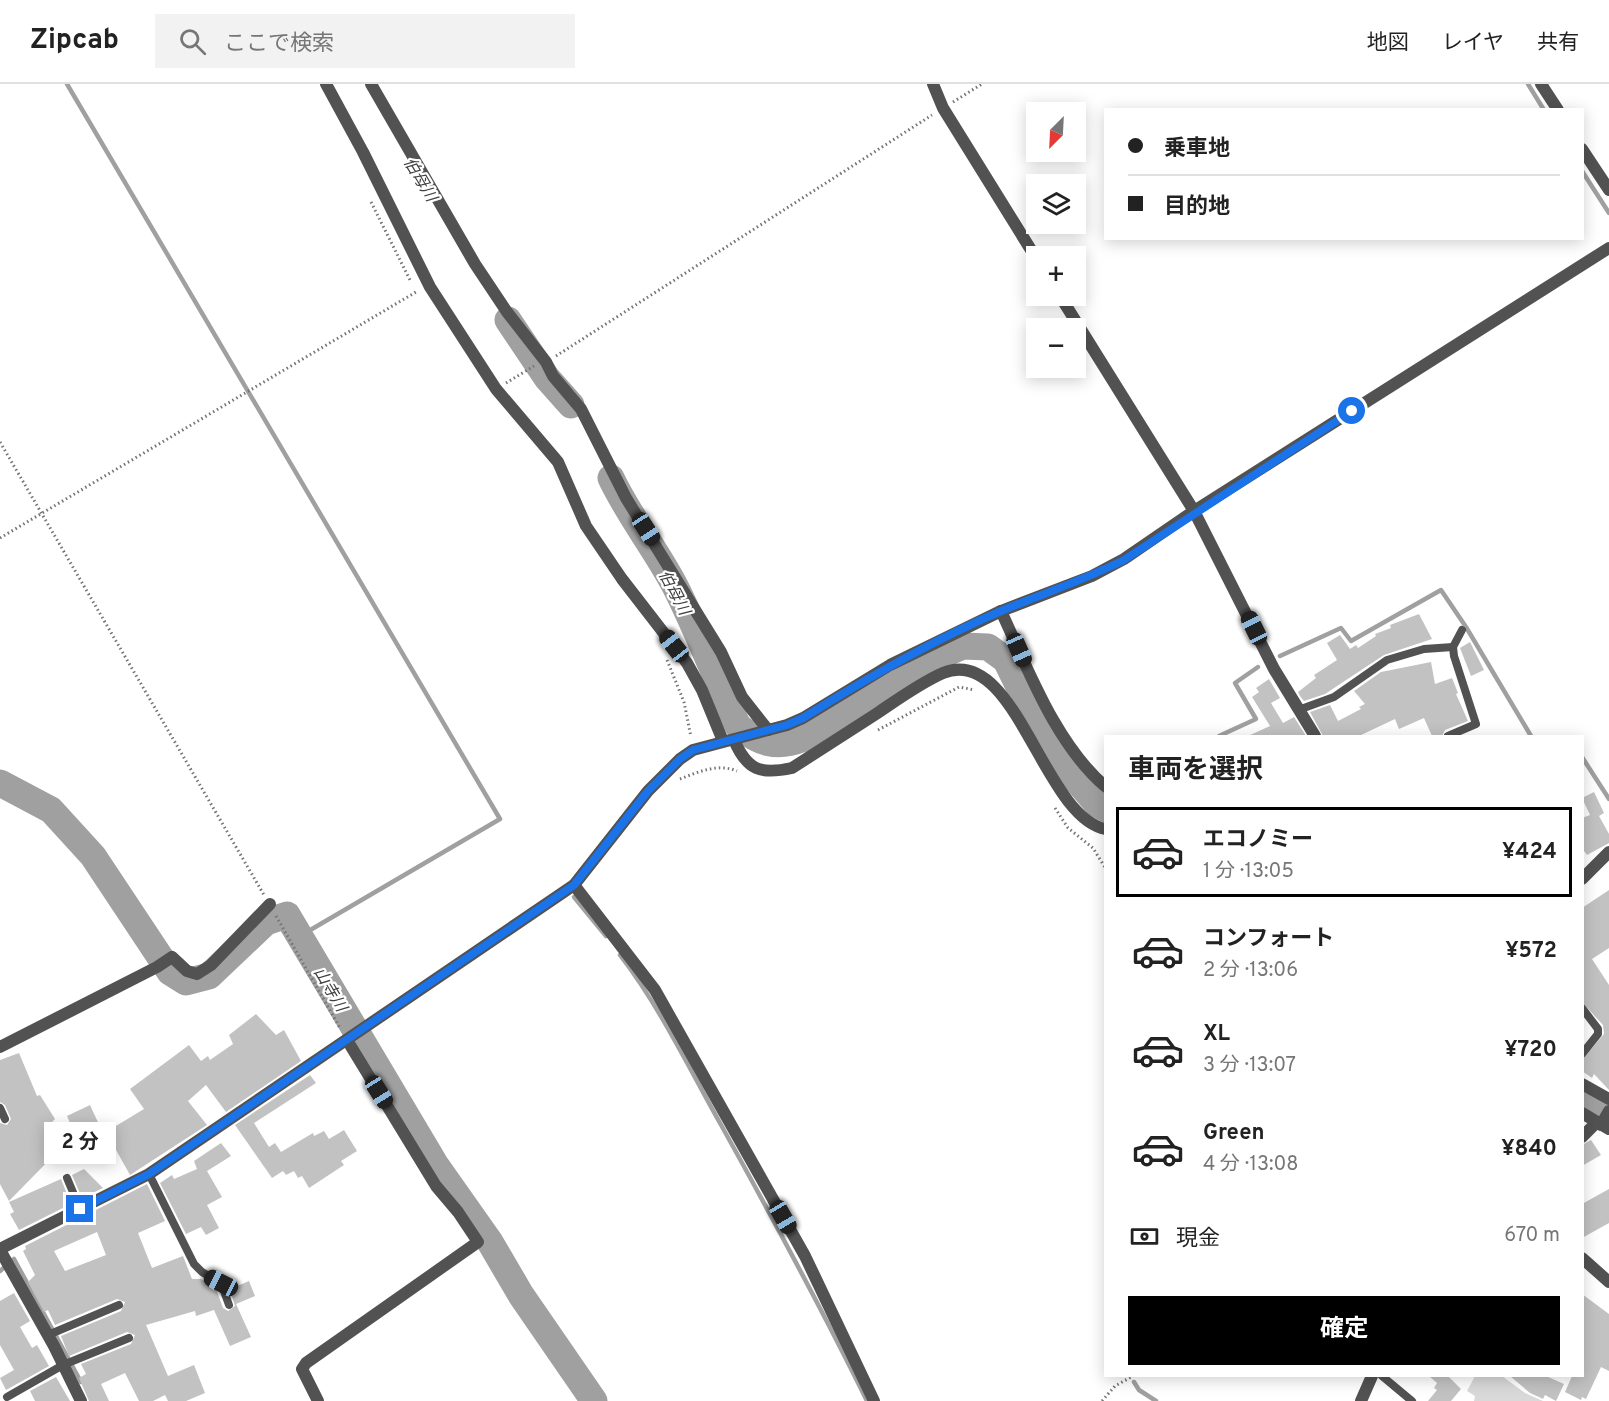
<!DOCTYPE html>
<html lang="ja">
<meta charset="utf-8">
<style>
:root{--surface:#fff;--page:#f2f2f2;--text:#222;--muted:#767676;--line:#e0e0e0;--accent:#000}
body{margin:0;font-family:Overpass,"Noto Sans JP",sans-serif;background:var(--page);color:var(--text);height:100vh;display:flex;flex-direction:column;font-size:22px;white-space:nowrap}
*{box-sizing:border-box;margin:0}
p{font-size:20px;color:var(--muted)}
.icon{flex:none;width:33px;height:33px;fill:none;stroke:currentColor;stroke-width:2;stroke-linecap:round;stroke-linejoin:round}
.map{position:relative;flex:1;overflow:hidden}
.details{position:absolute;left:1104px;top:651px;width:480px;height:642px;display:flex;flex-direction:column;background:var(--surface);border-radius:0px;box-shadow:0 3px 15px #0003}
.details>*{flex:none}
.guide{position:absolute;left:1104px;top:24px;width:480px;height:132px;border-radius:0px;box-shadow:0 3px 15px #0003;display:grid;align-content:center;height:132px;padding:0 24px;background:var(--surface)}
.needle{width:39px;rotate:204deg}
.buttons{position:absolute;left:1026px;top:18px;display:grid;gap:12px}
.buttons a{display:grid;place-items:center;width:60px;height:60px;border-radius:0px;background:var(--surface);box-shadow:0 3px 15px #0003;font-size:30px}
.end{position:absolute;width:27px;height:27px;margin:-14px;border:8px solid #1a73e8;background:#fff;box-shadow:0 0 0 3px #fff}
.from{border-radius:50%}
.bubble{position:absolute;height:42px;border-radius:0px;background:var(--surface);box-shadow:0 3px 15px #0003;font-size:20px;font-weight:700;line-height:42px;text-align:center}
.car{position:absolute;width:18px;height:36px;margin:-18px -9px;border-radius:8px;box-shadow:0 0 4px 2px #0007;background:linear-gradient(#222 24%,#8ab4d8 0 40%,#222 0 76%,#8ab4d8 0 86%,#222 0)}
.guide b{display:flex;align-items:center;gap:21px;height:57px;font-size:22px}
.guide b+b{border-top:2px solid var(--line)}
.guide i{width:15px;height:15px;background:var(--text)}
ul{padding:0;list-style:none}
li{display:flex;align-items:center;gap:18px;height:90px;margin:0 12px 9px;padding:0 12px;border:3px solid transparent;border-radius:0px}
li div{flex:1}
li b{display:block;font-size:22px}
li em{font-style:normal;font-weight:700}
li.active{border-color:var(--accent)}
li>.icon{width:54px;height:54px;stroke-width:1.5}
h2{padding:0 24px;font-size:27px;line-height:72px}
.pay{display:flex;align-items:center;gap:15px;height:66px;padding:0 24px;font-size:22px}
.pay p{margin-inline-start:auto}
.cta{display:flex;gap:12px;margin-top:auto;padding:12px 24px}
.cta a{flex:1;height:69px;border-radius:0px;background:var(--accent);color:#fff;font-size:24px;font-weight:700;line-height:69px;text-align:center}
header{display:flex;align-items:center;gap:36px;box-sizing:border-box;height:84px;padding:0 30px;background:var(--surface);border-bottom:2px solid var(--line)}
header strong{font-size:28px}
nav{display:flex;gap:33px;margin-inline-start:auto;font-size:21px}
.search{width:420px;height:54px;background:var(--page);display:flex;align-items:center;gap:15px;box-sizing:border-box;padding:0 21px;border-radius:0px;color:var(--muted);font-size:22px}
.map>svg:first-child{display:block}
</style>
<header>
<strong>Zipcab</strong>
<div class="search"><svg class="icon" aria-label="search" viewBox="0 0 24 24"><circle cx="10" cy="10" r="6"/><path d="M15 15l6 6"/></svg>ここで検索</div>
<nav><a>地図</a><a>レイヤ</a><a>共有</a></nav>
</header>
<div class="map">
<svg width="1609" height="1317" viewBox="0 0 1609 1317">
<rect width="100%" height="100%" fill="#fff"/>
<!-- green -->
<path fill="#d9d9d9" d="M1475,1292H1502L1525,1309L1543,1317H1474L1475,1312L1467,1307Z"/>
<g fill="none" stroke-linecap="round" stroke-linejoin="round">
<!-- stream -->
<g stroke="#a0a0a0" stroke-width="4.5">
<path d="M67,0L500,735L312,845"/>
<path d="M1528,0L1544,26"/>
<path d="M1582,87L1609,129"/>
<path d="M1280,572L1341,544L1351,557L1441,506L1466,543L1531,652"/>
<path d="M1219,652L1256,635L1235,599L1258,583"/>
<path d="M1582,673L1609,715"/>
<path d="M574,813L606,852"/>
<path d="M620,871C660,923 688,982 720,1039C771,1131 821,1223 867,1317"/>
<path d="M0,1187L14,1175L81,1298"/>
<path d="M1134,1298L1139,1306L1156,1317"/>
</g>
<!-- river -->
<g stroke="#a0a0a0" stroke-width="27">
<path d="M508,236L547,294L571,321"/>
<path d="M611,394C629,432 655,464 675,502C698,547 716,596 738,642C759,659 776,665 802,655L913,584L963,562L988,563L1006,576L1039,644L1067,685L1097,720L1106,725"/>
<path d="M0,699L51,726L93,772L170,888L186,898L209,892L266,838L287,831L435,1080L490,1158L521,1211L594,1317"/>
<path d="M1582,1011L1609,1026"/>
</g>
</g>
<!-- building -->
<g fill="#c2c2c2" fill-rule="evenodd">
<path d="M1419,530L1432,555L1384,571L1325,610L1304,617L1300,612L1298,608L1316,594L1314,591L1337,576L1327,559L1340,551L1350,565L1356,561L1358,564L1376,552L1375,550L1391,544L1390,541Z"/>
<path d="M1470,558L1484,586L1471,592L1460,564Z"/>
<path d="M1431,578L1435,600L1452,594L1458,609L1456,610L1468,637L1445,646L1442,652H1432L1424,634L1399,645L1395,635L1359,652H1323L1310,628L1330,621L1338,637L1361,625L1359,623L1365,620L1354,607L1381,588Z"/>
<path d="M1269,595L1280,614L1271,619L1283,639L1294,633L1306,652H1248L1270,642L1252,613L1259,608L1256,604Z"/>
<path d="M1594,708L1604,729L1599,732L1609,750V759L1587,771L1582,764V734L1590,731L1582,714Z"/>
<path d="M1609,806V864L1592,875L1609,901V1006L1594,990L1592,994L1582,987V976L1604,950L1603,941L1582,918V824Z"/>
<path d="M256,930L276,951L284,946L301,977L226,1028L206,1001L188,1017L207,1041L130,1091L106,1048L144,1025L130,1005L189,961L201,977L208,972L210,976L233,960L229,951Z"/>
<path d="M19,969L37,1012L40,1011L55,1035L44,1046L60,1065L9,1117L0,1100V1039L7,1041L11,1035L5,1021L0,1018V976Z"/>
<path d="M310,991L316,999L254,1039L269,1063L275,1059L281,1068L313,1049L314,1052L324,1047L329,1055L344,1046L357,1067L341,1077L344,1081L309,1104L302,1092L298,1094L294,1087L286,1091L283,1087L272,1094L235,1041Z"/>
<path d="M90,1021L102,1047L84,1055L79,1046L74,1048L67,1032Z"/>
<path d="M1591,1056L1601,1071L1582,1082V1061Z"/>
<path d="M221,1059L231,1072L207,1087L222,1113L207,1121L219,1144L206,1151L201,1143L186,1150L160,1099L172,1091L174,1095L197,1085L194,1077Z"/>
<path d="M84,1085L103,1104L82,1114L72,1091Z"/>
<path d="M61,1095L71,1120L19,1146L10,1130L14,1128L9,1118Z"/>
<path d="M147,1100L165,1137L138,1149L152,1184L183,1172L192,1195H201L211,1201L213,1206L216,1205L223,1224L228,1227L235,1222L228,1200L233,1198L235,1203L249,1197L255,1212L236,1220L251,1253L230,1262L214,1226L196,1232L195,1227L146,1241L168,1292L194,1281L205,1309L186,1317H168L165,1311L153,1317H139L125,1289L101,1300L109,1317H89L79,1294L86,1290L81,1280L131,1260L135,1251L127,1248L69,1272L61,1252L121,1227L125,1218L117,1215L55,1241L48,1226L44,1228L28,1198L35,1191L23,1167L26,1165L25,1162ZM97,1148L106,1171L65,1187L54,1167Z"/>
<path d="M1609,1105V1139L1582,1154V1120Z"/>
<path d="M14,1209L30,1237L20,1243L32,1264L37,1261L49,1282L6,1306L0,1294L14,1286L0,1261V1217Z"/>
<path d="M1582,1210L1609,1230V1287L1601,1283L1586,1315L1582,1313L1581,1316L1565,1308L1572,1292H1582Z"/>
<path d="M1429,1292H1448L1461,1305L1451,1317H1428L1437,1306L1434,1304L1437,1299Z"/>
<path d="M1510,1292H1546L1564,1300L1556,1317L1545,1311L1543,1315L1530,1309Z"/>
<path d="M56,1293L70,1317H35L30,1307Z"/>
</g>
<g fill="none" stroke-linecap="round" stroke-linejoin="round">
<!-- path -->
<g stroke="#747474" stroke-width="3" stroke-dasharray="1.5 3" stroke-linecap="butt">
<path d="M953,18L982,0"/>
<path d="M371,118L411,198"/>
<path d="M556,272L932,31"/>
<path d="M506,299L534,282"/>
<path d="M0,358L264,811"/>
<path d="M0,454L416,208"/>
<path d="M667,576L684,618L691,653"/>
<path d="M878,646L959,603L975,606"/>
<path d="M680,695C698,688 718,679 737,687"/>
<path d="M1055,724L1068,744L1093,764L1106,785"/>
<path d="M276,832L340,944"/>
<path d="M1102,1317L1115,1302L1133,1292"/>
</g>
<!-- lane -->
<g stroke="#525252" stroke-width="8">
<path d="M1301,625L1334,613L1387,576L1424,565L1453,563"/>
<path d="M1448,652L1476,640L1454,572L1453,563L1462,546"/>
<path d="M1582,924L1598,945V950L1582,970"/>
<path d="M0,1024L5,1035"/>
<path d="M149,1090L194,1180L202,1188L221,1199L229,1221"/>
<path d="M67,1094L80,1125"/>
<path d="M48,1251L119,1221"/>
<path d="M1382,1292L1412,1317"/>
<path d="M7,1313L63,1281L129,1254"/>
</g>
<!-- street -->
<g stroke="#525252" stroke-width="12">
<path d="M326,0L363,68L430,203L496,305L558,378L586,442L622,495L687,579L702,606L723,657"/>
<path d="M371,0L475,180L507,228L546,278L553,292L581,325L626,414L721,568L742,613L768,646"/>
<path d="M933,0L943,24L1036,174"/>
<path d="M1541,0L1558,26"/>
<path d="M1582,65L1609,106"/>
<path d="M1060,212L1194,427L1274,585L1315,652"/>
<path d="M1001,527C1028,585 1056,661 1106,703"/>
<path d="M734,656C747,686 760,691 792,684C820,666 848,648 876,630C897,616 920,599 943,589C1016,559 1043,734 1106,745"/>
<path d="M1582,795L1609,768"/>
<path d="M574,801L655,906L805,1172L874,1317"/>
<path d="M0,963L157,883L172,873L187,887L197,890L211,881L270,820"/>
<path d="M1582,1000L1609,1015"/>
<path d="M1582,1029L1609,1045"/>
<path d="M1601,1041L1609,1027"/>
<path d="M1582,1053L1597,1038"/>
<path d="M0,1165L149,1090L574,801L648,707L680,675L693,666L787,641L803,634L890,581L1001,527L1092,492L1124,475L1194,427L1609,164"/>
<path d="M0,1166L54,1262L81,1317"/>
<path d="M1582,1174L1609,1198"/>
<path d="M318,1317L302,1285L306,1279L478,1158L458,1128L436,1102L347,956"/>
<path d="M1361,1317L1372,1292"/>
</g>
</g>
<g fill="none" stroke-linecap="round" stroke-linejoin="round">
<!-- route -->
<path stroke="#1a73e8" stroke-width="8" d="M80,1125L149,1090L574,801L648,707L680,675L693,666L787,641L803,634C867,594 931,557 1001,527C1042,510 1084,496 1124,476L1352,327"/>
</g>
<g text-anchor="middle" stroke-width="4.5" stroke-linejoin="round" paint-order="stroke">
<!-- water labels -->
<g font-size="16" font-style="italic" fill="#414141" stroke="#fff">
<text transform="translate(421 95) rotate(59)" y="6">伯母川</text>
<text transform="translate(675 508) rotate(62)" y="6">伯母川</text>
<text transform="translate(331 905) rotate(59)" y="6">山寺川</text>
</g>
</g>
</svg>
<div class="buttons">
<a><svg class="needle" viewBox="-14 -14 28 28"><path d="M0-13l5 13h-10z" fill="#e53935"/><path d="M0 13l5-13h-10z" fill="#767676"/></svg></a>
<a><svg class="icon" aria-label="layers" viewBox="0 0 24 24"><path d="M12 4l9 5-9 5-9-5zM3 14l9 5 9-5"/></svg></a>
<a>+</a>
<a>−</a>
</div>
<i class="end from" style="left:1352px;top:327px"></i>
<i class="end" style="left:80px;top:1125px"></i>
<div class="bubble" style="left:44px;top:1038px;width:72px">2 分</div>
<i class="car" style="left:646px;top:445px;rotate:147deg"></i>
<i class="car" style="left:1254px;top:544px;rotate:334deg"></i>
<i class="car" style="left:674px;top:562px;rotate:322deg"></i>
<i class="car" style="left:1019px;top:566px;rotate:156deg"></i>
<i class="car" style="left:379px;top:1008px;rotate:148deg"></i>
<i class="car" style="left:783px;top:1133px;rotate:150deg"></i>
<i class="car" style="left:221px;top:1199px;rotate:297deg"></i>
<div class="guide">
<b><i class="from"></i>乗車地</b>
<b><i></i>目的地</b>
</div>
<section class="details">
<h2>車両を選択</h2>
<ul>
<li class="active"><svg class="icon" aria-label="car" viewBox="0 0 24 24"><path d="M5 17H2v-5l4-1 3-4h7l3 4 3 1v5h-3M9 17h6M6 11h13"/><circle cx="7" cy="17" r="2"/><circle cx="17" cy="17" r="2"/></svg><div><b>エコノミー</b><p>1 分 · 13:05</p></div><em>¥424</em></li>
<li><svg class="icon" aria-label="car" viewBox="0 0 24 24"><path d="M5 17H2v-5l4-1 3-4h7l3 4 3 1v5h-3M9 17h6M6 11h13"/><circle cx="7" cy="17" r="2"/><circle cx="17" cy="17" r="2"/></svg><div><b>コンフォート</b><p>2 分 · 13:06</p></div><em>¥572</em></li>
<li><svg class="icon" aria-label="car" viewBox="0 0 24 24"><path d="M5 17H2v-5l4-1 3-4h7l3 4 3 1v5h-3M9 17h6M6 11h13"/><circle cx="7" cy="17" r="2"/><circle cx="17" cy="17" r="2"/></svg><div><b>XL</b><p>3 分 · 13:07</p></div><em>¥720</em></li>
<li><svg class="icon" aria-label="car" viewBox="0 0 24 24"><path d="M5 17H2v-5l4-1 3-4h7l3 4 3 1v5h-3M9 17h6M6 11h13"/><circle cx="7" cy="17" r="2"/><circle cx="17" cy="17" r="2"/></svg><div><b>Green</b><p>4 分 · 13:08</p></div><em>¥840</em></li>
</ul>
<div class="pay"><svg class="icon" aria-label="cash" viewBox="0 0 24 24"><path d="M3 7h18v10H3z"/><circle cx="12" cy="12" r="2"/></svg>現金<p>670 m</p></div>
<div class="cta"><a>確定</a></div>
</section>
</div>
